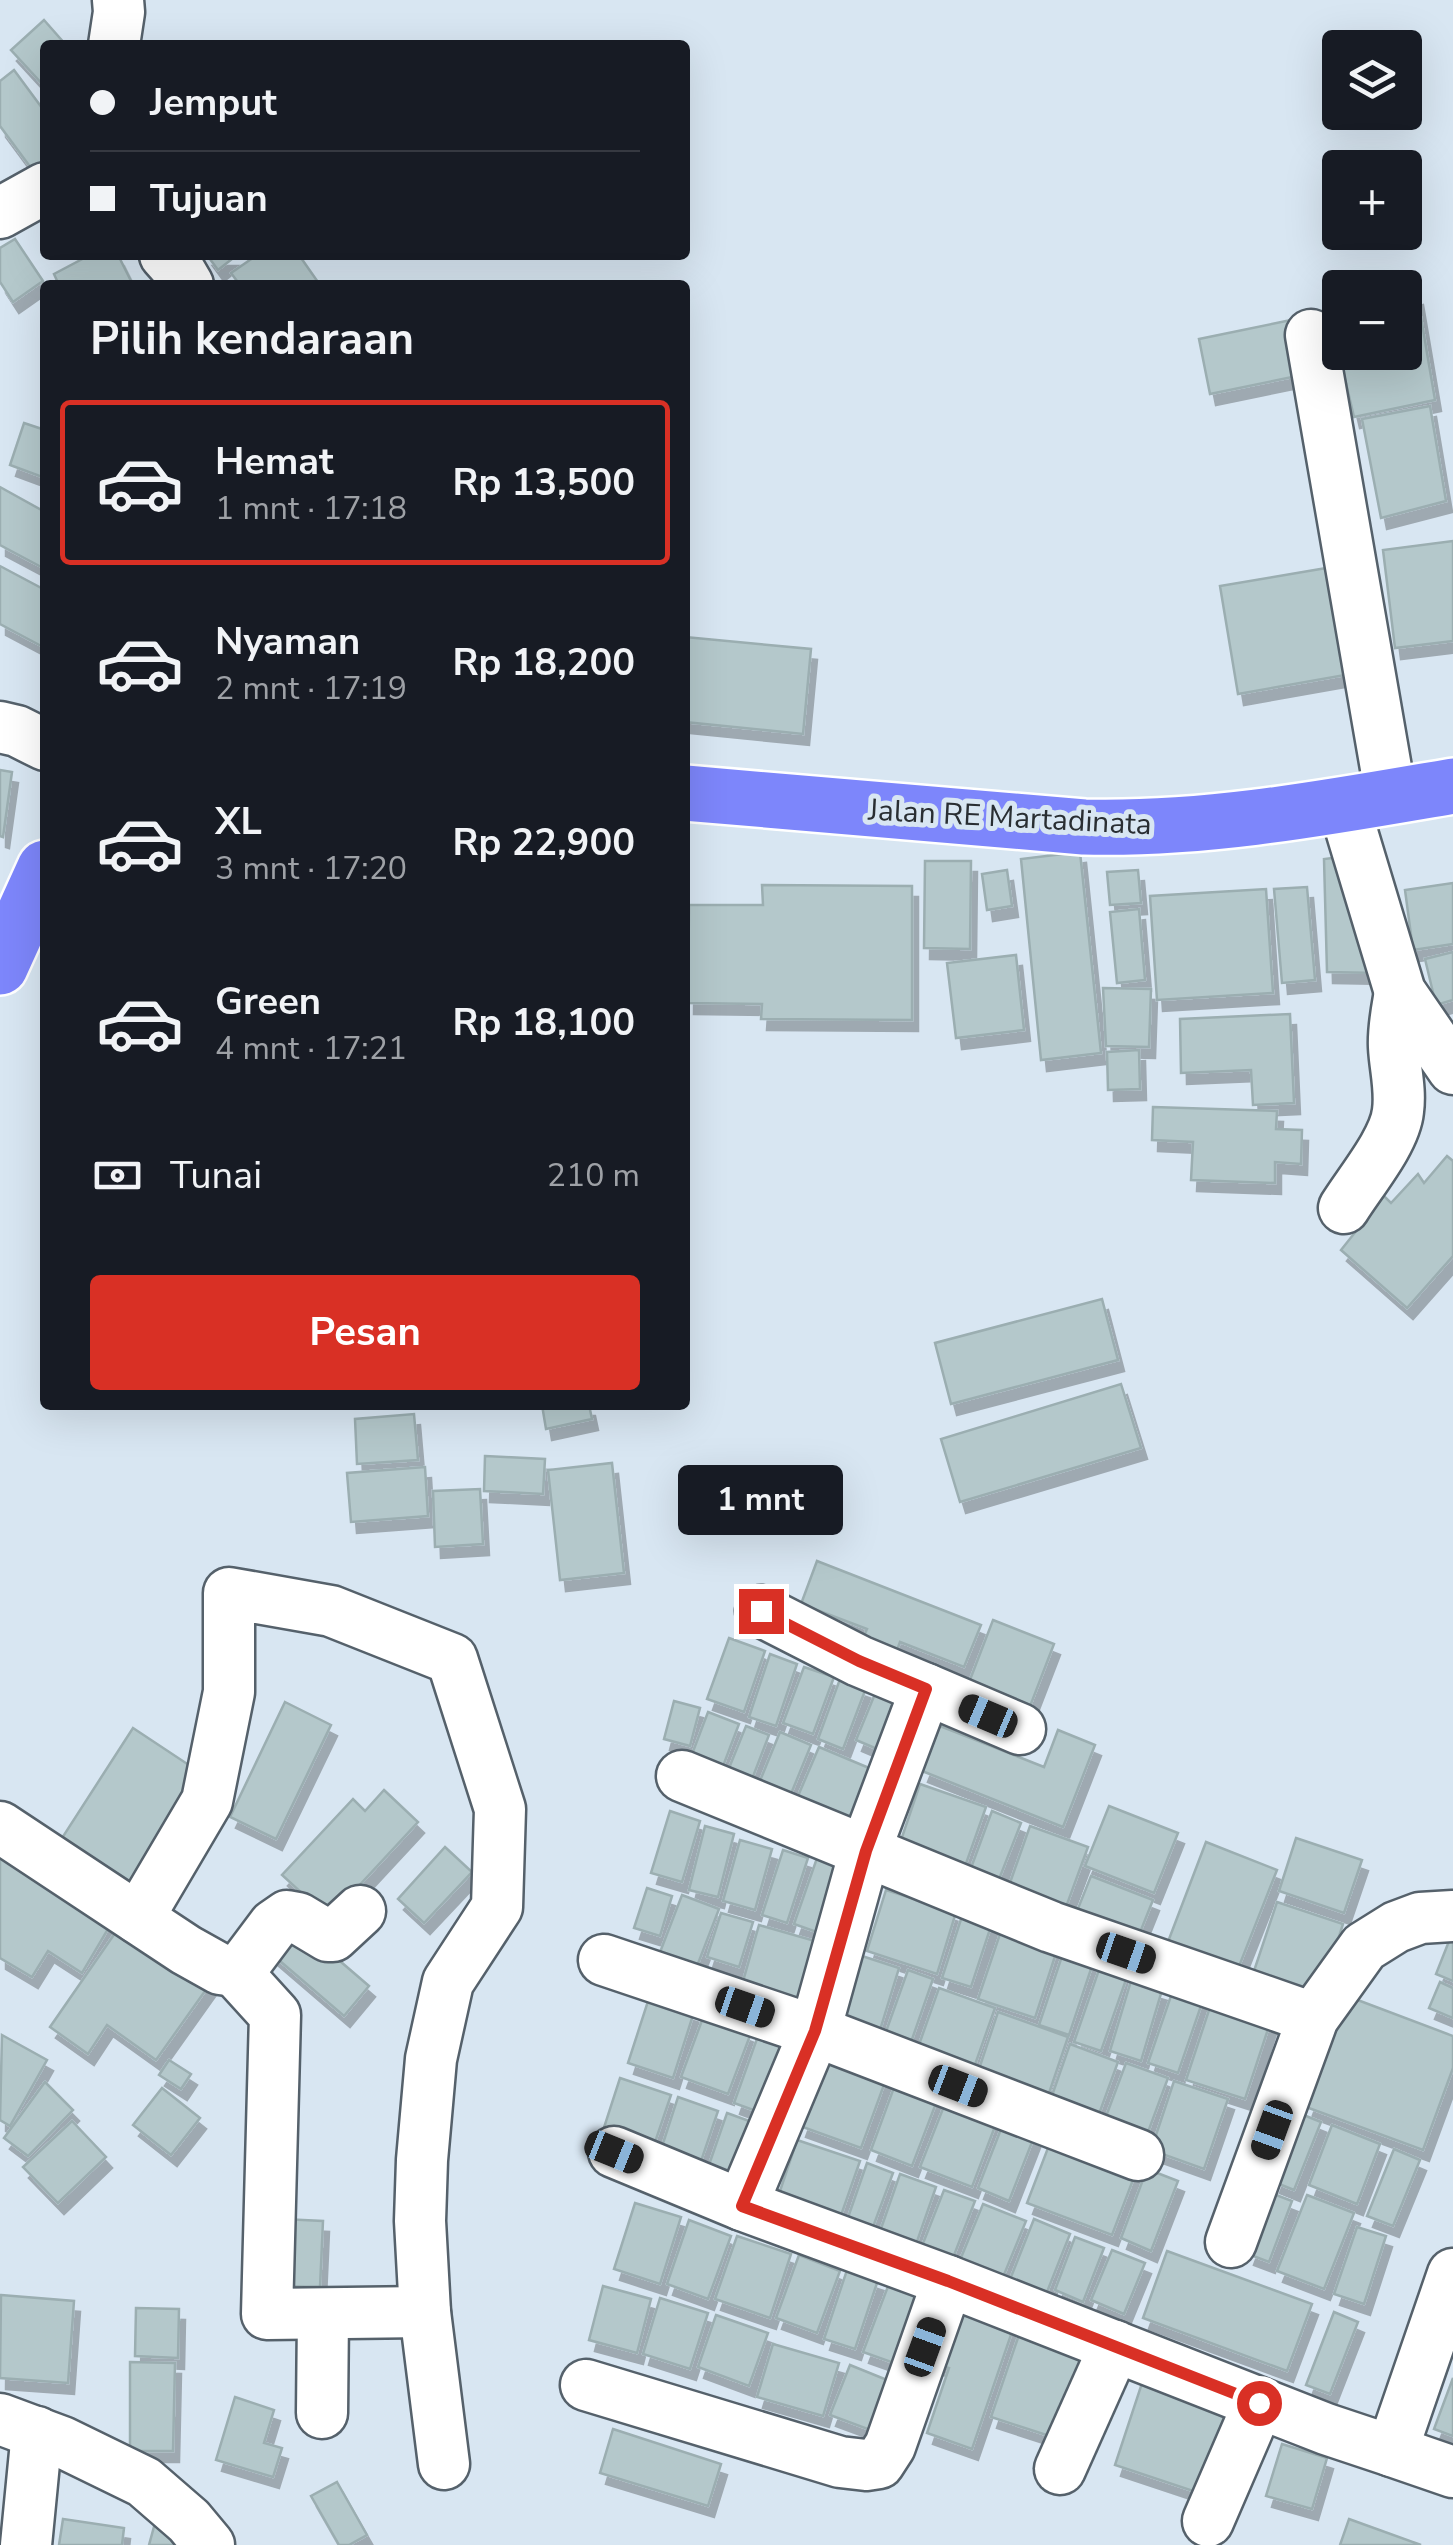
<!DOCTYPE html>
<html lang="id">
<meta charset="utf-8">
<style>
:root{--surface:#171b24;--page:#20242c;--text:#f1f3f6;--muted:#9ea1a6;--line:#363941;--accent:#d93025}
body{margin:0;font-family:"Nunito Sans",sans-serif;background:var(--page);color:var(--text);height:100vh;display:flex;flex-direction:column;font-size:38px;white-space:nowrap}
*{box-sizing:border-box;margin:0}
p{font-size:32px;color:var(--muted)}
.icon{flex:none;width:55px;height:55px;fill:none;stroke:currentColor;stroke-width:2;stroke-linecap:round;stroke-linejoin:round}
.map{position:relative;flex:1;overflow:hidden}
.drawer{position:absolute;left:40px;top:280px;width:650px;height:1130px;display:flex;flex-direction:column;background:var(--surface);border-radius:10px;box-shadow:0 10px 40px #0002}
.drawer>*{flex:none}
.hud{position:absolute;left:40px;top:40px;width:650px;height:220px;border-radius:10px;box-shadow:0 10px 40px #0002;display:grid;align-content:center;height:220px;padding:0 50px;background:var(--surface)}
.controls{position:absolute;left:1322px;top:30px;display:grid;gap:20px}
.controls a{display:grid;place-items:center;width:100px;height:100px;border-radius:10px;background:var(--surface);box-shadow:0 10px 40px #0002;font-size:50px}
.end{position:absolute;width:45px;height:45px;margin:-22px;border:12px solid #d93025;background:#fff;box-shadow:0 0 0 5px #fff}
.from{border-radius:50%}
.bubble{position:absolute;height:70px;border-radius:10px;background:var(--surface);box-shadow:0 10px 40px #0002;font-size:32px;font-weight:700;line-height:70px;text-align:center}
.car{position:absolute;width:30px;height:60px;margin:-30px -15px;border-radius:12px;box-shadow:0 0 8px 2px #0007;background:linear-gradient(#222 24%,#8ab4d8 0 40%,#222 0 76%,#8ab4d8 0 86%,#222 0)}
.hud b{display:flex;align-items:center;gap:35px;height:95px;font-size:38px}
.hud b+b{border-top:2px solid var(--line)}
.hud i{width:25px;height:25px;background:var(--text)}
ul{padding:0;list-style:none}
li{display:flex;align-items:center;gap:30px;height:165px;margin:0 20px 15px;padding:0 30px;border:5px solid transparent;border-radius:10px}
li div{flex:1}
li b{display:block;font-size:38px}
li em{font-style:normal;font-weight:700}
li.selected{border-color:var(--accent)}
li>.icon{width:90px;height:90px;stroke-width:1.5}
h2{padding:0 50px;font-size:45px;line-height:120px}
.pay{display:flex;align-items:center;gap:25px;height:110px;padding:0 50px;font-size:38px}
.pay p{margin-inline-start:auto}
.action{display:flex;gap:20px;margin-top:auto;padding:20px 50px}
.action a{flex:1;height:115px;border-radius:10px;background:var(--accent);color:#fff;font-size:40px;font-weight:700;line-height:115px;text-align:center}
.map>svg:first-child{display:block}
</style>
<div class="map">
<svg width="1453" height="2545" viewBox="0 0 1453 2545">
<defs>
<filter id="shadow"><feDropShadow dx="6" dy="11" stdDeviation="0" flood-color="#0004"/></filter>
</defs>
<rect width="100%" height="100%" fill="#d8e6f2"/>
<!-- building -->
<g fill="#b4c8cb" stroke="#9baeb1" stroke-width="2.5" filter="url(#shadow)">
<path d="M44,20L66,45H45V87L11,50Z"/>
<path d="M14,70L45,112V164L34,172L0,126V81Z"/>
<path d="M15,239L43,281L13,302L0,282V248Z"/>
<path d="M90,255H118L133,285H59L54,274Z"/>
<path d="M207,255H237L218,270Z"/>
<path d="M257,255H299L320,285H240L231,273Z"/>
<path d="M1417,294L1435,400L1354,417L1330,315L1340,312V352H1405V297Z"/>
<path d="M1291,320L1302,375L1210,394L1199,339Z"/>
<path d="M1430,406L1446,501L1381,518L1362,419Z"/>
<path d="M24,423L45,430V478L10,465Z"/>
<path d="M0,487L45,512V569L0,545Z"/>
<path d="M1453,541V641L1395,648L1383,550Z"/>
<path d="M1344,565L1362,672L1238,694L1220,586Z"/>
<path d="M0,566L45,590V648L0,624Z"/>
<path d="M685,637L811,649L803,734L685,722Z"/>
<path d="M0,770L12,772L3,837L0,836Z"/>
<path d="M1080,852L1101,1053L1041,1060L1021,859Z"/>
<path d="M1365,854L1378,973L1327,972L1324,859Z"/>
<path d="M925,861H971L970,949L924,948Z"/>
<path d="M1007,870L1012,906L987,910L982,874Z"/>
<path d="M1138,870L1141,903L1110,905L1107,872Z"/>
<path d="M1453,883V944L1413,950L1405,890Z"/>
<path d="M762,885L912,886V1020L761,1019L762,1004L688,1003L689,905H763Z"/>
<path d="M1307,887L1315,980L1282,983L1274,889Z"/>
<path d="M1266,889L1273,993L1157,1000L1150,896Z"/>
<path d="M1139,909L1145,980L1117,983L1110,912Z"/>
<path d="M1453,952V1000L1436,1005L1425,959Z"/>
<path d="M1016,955L1024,1030L956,1038L947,963Z"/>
<path d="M1103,988L1151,989L1149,1047L1106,1046Z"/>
<path d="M1290,1014L1294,1103L1253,1105L1251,1070L1181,1073L1180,1019Z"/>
<path d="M1139,1050L1140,1089L1108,1090L1107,1052Z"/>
<path d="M1153,1107L1277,1111L1276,1129L1302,1130L1301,1164L1275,1162V1183L1191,1180L1193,1142L1152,1140Z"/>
<path d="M1447,1156L1453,1161V1256L1407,1308L1341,1250L1384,1196L1391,1203L1418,1174L1424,1183Z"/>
<path d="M1102,1299L1118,1360L951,1404L935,1343Z"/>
<path d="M1121,1384L1141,1448L960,1502L941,1439Z"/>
<path d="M542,1405H589L592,1419L546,1429Z"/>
<path d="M414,1414L418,1460L357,1464L355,1419Z"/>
<path d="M485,1456L545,1459L543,1494L484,1491Z"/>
<path d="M612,1463L624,1573L560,1580L548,1470Z"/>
<path d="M425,1467L428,1516L351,1522L347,1473Z"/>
<path d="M480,1489L483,1544L435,1547L433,1491Z"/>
<path d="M817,1561L981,1625L964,1667L900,1642L893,1661L859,1648L867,1629L801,1604Z"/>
<path d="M993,1620L1054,1644L1029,1709L968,1685Z"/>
<path d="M729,1638L765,1651L744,1712L707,1699Z"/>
<path d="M770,1654L797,1664L776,1726L749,1717Z"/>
<path d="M804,1667L834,1677L813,1734L783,1723Z"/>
<path d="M840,1679L866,1688L843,1749L818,1739Z"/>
<path d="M877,1689L911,1702L889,1754L856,1740Z"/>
<path d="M674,1701L700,1708L690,1746L664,1739Z"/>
<path d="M285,1702L331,1725L276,1839L230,1817Z"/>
<path d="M708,1712L739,1724L717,1782L686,1770Z"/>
<path d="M746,1726L769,1735L747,1792L723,1783Z"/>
<path d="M940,1726L1044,1767L1058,1730L1095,1745L1063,1827L922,1771Z"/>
<path d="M133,1728L201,1773L131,1882L62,1838Z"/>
<path d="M780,1732L811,1745L786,1806L755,1793Z"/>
<path d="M819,1747L881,1773L853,1836L792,1810Z"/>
<path d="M920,1784L986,1807L962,1875L897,1852Z"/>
<path d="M384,1790L418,1822L329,1918L282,1875L353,1799L365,1811Z"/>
<path d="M1109,1806L1178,1833L1154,1893L1085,1866Z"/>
<path d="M670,1811L700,1821L682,1882L651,1873Z"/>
<path d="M992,1811L1021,1823L996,1887L968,1876Z"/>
<path d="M705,1826L734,1834L718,1897L689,1890Z"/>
<path d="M1030,1826L1088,1847L1062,1918L1005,1897Z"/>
<path d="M1296,1838L1362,1860L1344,1913L1279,1891Z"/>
<path d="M740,1840L772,1849L755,1910L723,1901Z"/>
<path d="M1206,1842L1277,1870L1236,1974L1166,1947Z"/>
<path d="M445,1847L472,1872L424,1923L398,1899Z"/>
<path d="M783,1850L808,1858L787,1923L762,1915Z"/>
<path d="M2,1857L111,1924L82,1973L48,1951L32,1977L0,1958V1861Z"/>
<path d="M817,1858L849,1869L825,1935L794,1924Z"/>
<path d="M1091,1876L1153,1900L1135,1945L1073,1921Z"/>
<path d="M647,1888L672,1896L660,1936L634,1928Z"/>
<path d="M886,1890L956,1912L937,1974L867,1951Z"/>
<path d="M682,1895L719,1909L694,1974L657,1960Z"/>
<path d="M1277,1902L1343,1924L1320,1996L1253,1974Z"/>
<path d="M721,1913L753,1922L739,1967L707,1957Z"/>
<path d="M963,1913L992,1923L971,1987L942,1978Z"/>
<path d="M122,1923L210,1984L156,2060L107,2025L88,2054L50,2027Z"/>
<path d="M298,1925L369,1986L344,2016L273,1955Z"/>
<path d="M759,1925L822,1943L802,2010L740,1992Z"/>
<path d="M1001,1931L1057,1950L1035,2018L978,1999Z"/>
<path d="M1453,1931V1981L1436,1974Z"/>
<path d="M1063,1953L1093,1963L1069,2035L1039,2025Z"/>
<path d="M862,1956L899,1968L880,2030L843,2018Z"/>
<path d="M1101,1964L1128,1974L1101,2051L1074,2042Z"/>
<path d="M908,1970L933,1979L909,2048L883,2040Z"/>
<path d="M1131,1981L1162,1990L1141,2061L1110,2051Z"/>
<path d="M1440,1982L1453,1988V2018L1429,2008Z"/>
<path d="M939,1988L995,2008L971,2076L915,2056Z"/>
<path d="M1173,1990L1203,2000L1178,2073L1148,2063Z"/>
<path d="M1347,1996L1453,2036V2068L1423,2150L1306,2107Z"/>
<path d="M649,1998L694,2012L673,2078L628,2063Z"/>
<path d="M1213,1998L1272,2017L1245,2099L1186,2080Z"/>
<path d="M998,2012L1068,2037L1045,2105L975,2081Z"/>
<path d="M704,2015L751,2033L728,2094L681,2077Z"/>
<path d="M759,2033L792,2045L767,2115L734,2103Z"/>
<path d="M2,2035L47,2060L10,2126L0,2120Z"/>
<path d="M1070,2044L1118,2062L1095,2125L1048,2107Z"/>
<path d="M828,2049L889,2071L861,2148L800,2126Z"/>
<path d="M169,2060L191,2074L181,2089L159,2075Z"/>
<path d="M1126,2063L1168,2078L1144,2143L1102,2127Z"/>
<path d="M620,2078L671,2095L649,2160L599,2143Z"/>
<path d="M1174,2081L1228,2099L1204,2169L1151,2150Z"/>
<path d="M45,2082L73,2110L28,2156L4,2138Z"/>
<path d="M896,2082L938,2098L912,2166L871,2150Z"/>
<path d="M162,2088L200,2118L171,2155L133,2125Z"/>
<path d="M678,2097L718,2111L695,2179L656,2165Z"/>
<path d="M946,2101L997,2121L972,2187L920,2167Z"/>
<path d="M727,2113L763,2126L738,2194L703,2182Z"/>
<path d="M1301,2114L1321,2122L1294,2190L1274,2182Z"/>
<path d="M72,2121L106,2157L58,2203L23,2167Z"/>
<path d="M1003,2124L1034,2137L1009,2201L978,2188Z"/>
<path d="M1332,2125L1380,2144L1357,2204L1309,2185Z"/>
<path d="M797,2140L860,2161L838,2224L776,2203Z"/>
<path d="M1051,2140L1136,2172L1112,2235L1027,2203Z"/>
<path d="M1394,2149L1420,2160L1393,2226L1367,2216Z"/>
<path d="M867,2163L893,2173L870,2235L845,2226Z"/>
<path d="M1147,2169L1178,2181L1151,2251L1121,2238Z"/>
<path d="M900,2174L936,2187L913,2253L877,2240Z"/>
<path d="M944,2190L975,2201L951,2263L920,2251Z"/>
<path d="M1271,2193L1292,2201L1269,2262L1248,2254Z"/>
<path d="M1307,2195L1354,2213L1324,2289L1277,2271Z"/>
<path d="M635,2203L681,2217L660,2284L614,2269Z"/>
<path d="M983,2204L1026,2221L1001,2282L958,2265Z"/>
<path d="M282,2219L323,2221L320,2287L279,2286Z"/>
<path d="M1034,2219L1070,2234L1045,2297L1009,2282Z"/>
<path d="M689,2220L731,2236L708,2299L667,2284Z"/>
<path d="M1357,2227L1386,2236L1364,2304L1334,2294Z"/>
<path d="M737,2236L791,2254L770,2318L715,2299Z"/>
<path d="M1075,2237L1104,2248L1083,2302L1055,2290Z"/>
<path d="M1112,2250L1145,2263L1124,2314L1091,2300Z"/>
<path d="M1167,2251L1312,2304L1287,2371L1143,2318Z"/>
<path d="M799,2255L840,2271L817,2333L776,2318Z"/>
<path d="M847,2270L878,2280L855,2349L824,2339Z"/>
<path d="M890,2281L934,2298L908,2368L863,2352Z"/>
<path d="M603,2286L651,2299L637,2353L589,2340Z"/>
<path d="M1,2295L74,2301L68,2383L0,2378Z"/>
<path d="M660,2298L708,2313L690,2369L643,2354Z"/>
<path d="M950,2301L1015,2323L972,2449L927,2433L949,2368L930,2362Z"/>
<path d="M136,2308L179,2309L178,2358L135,2356Z"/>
<path d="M1334,2312L1358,2322L1330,2394L1306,2385Z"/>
<path d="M716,2315L768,2333L749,2386L698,2367Z"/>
<path d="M1023,2323L1100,2349L1068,2442L991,2417Z"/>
<path d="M773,2344L839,2363L823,2416L757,2397Z"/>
<path d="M130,2362L175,2363L173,2451H130Z"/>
<path d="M850,2365L892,2382L873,2431L830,2415Z"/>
<path d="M1144,2377L1240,2410L1211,2497L1115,2465Z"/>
<path d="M1453,2378V2436L1434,2429Z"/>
<path d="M235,2397L274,2410L264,2443L282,2448L273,2477L216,2460Z"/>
<path d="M613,2429L721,2464L708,2506L600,2473Z"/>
<path d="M1282,2444L1327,2458L1312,2509L1266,2496Z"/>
<path d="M337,2482L367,2535L349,2545H339L311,2496Z"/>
<path d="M63,2519L124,2528L122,2545H59Z"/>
<path d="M1349,2519L1421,2545H1340Z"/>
<path d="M155,2523L187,2545H149Z"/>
</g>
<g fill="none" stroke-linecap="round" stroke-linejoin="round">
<defs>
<g id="street">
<path d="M114,45L119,12L118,0"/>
<path d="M0,213L45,188"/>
<path d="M165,255L181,273L188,285"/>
<path d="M1311,335L1391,797"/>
<path d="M0,727L17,731L45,745"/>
<path d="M1344,806L1400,992L1453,1069"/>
<path d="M1344,1208C1360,1182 1395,1141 1398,1111C1401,1089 1395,1068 1394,1047C1393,1028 1397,1010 1400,992"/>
<path d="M926,1689L1020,1729"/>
<path d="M682,1776L1051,1927L1313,2018"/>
<path d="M0,1827L186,1950L220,1969L235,1971L241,1969L274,1925L287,1916L298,1918L328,1936H333L360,1911"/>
<path d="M138,1918L207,1801L229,1692V1593L331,1611L452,1659L500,1809L497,1907L448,1982L431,2059L422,2160L420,2221L425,2312L444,2464"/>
<path d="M604,1960L815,2031L1138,2155"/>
<path d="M235,1971L275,2015L267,2314L425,2312"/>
<path d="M614,2152L742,2205L948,2281L1326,2429L1392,2451"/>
<path d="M742,2205L815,2031L865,1851L926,1689L859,1661L761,1611"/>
<path d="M1231,2242L1313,2018L1364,1947L1396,1927L1420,1918L1453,1916"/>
<path d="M1453,2274L1392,2451L1453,2472"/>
<path d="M586,2385L840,2462L866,2465L879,2463L890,2446L948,2281"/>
<path d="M322,2413L323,2315"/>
<path d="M0,2419L62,2442L144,2482L189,2521L209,2545"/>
<path d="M1060,2469L1115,2346"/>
<path d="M1208,2521L1259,2403"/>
<path d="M26,2545L37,2432"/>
</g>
<g id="highway">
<path d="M685,793L1084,827C1209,830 1330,807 1453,786"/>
<path d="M0,967L45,868"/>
</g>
</defs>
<!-- street casing -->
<use href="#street" stroke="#55616b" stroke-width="55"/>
<!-- highway casing -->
<use href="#highway" stroke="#fff" stroke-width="60"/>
<!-- street -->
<use href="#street" stroke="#fff" stroke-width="50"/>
<!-- highway -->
<use href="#highway" stroke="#7d86fb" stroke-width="55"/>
</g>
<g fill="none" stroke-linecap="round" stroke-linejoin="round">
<!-- route -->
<path stroke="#d93025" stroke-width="12" d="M761,1611L859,1661L926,1689L866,1851L815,2031L742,2206L948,2281L1259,2403"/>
</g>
<g text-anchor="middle" stroke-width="10" stroke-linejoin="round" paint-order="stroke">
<!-- street labels -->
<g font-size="30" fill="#292e32" stroke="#d8e6f2">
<text transform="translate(1010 817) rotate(3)" y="10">Jalan RE Martadinata</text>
</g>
</g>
</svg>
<div class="controls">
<a><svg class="icon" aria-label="layers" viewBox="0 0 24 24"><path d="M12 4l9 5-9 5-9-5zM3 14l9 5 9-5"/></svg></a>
<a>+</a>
<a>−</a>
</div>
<i class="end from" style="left:1259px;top:2403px"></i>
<i class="end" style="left:761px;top:1611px"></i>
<div class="bubble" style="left:678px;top:1465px;width:165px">1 mnt</div>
<i class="car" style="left:988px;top:1716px;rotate:293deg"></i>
<i class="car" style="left:1126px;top:1953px;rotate:109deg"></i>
<i class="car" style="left:745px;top:2007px;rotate:109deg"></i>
<i class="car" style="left:958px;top:2086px;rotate:111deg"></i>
<i class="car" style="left:1272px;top:2130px;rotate:200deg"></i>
<i class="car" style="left:614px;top:2152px;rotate:112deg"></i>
<i class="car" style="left:925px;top:2347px;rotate:20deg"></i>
<div class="hud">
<b><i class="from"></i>Jemput</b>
<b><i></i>Tujuan</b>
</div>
<section class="drawer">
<h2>Pilih kendaraan</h2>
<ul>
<li class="selected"><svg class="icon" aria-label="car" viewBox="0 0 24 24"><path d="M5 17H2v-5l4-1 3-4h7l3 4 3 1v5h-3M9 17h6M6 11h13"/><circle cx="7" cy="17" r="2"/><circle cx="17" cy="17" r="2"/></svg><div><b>Hemat</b><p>1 mnt · 17:18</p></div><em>Rp 13,500</em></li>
<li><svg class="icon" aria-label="car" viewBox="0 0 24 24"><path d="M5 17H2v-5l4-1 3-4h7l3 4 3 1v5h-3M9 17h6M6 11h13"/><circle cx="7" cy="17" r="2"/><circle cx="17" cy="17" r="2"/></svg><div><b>Nyaman</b><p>2 mnt · 17:19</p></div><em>Rp 18,200</em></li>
<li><svg class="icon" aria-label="car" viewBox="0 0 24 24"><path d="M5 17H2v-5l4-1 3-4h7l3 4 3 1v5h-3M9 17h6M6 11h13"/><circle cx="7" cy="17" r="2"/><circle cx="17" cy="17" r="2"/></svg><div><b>XL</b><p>3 mnt · 17:20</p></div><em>Rp 22,900</em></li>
<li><svg class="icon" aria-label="car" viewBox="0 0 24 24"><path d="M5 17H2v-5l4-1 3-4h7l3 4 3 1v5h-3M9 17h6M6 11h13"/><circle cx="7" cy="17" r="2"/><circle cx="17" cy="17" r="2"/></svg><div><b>Green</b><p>4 mnt · 17:21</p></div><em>Rp 18,100</em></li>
</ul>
<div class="pay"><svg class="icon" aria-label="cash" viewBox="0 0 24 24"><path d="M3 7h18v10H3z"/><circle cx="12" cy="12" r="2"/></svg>Tunai<p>210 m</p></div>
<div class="action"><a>Pesan</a></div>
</section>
</div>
